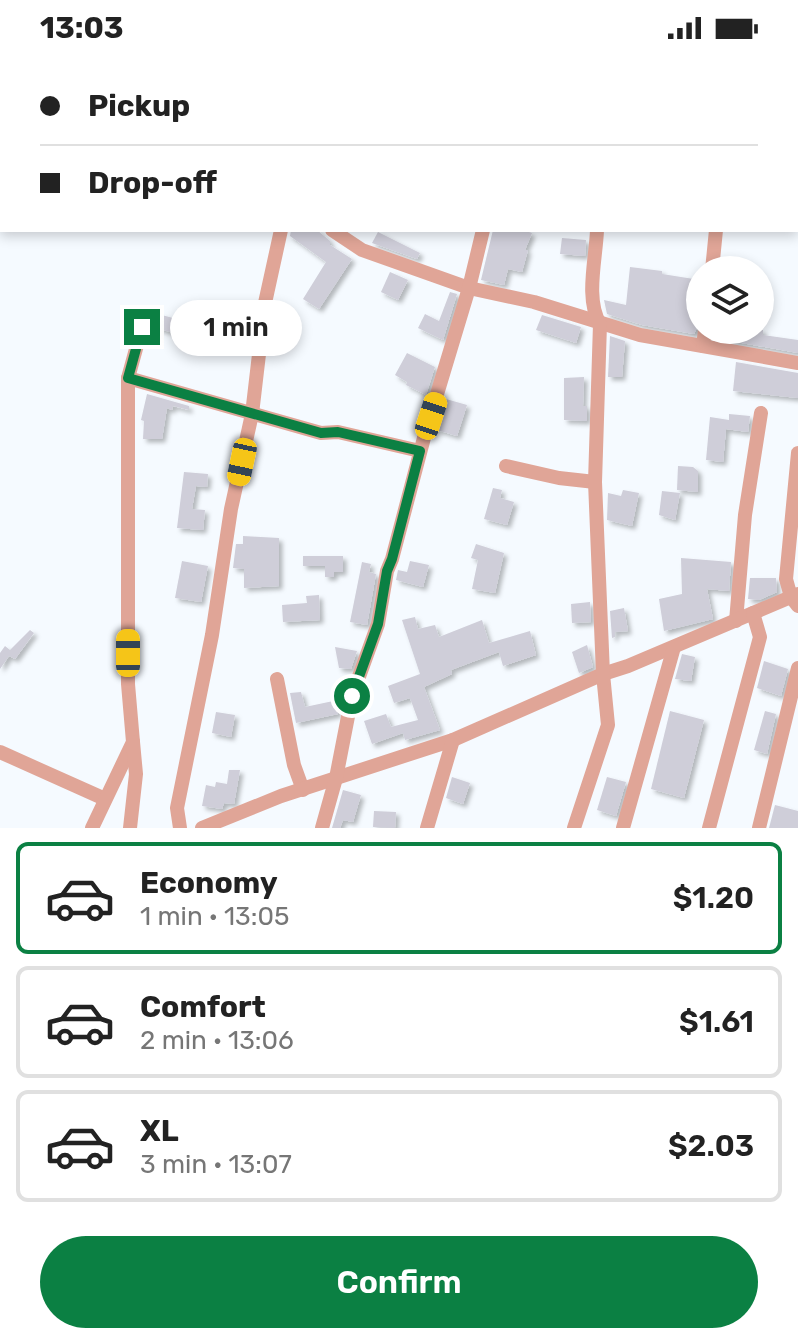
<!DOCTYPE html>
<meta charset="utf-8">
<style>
:root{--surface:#fff;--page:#f2f2f2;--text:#222;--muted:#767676;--line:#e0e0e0;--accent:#0b8043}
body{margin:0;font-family:Rubik,sans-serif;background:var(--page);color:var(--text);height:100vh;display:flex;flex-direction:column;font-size:30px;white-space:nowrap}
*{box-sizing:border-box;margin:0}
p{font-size:26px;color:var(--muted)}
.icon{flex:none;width:44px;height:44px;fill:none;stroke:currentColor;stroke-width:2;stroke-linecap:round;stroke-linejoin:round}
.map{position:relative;height:772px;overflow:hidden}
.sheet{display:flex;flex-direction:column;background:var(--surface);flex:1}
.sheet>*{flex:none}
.top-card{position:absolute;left:0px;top:0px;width:798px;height:176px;box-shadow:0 4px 12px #0003;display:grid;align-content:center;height:176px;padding:0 40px;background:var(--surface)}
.controls{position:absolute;left:686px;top:200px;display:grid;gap:16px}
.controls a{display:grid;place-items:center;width:88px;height:88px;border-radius:50%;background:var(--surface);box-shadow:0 4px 12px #0003;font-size:40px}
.end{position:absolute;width:36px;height:36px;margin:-18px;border:10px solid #0b8043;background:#fff;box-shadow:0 0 0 4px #fff}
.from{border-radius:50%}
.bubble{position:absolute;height:56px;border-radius:28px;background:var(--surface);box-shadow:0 4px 12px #0003;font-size:26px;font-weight:600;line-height:56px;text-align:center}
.car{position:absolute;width:24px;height:48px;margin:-24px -12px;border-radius:10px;box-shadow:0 0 6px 2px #0007;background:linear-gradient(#f5c518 24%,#345 0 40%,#f5c518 0 76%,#345 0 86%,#f5c518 0)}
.top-card b{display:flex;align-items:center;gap:28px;height:76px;font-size:30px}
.top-card b+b{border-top:2px solid var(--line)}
.top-card i{width:20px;height:20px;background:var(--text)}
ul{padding:14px 0 0;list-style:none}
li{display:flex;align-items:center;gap:24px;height:112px;margin:0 16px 12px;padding:0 24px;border:4px solid var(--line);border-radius:12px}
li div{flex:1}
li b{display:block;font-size:30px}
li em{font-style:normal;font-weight:600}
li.current{border-color:var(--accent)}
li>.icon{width:72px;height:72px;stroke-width:1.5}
.primary-button{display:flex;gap:16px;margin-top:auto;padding:16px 40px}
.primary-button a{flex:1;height:92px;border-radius:48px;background:var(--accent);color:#fff;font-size:32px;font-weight:600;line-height:92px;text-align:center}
.status{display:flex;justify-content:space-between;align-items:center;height:56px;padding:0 40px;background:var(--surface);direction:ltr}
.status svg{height:22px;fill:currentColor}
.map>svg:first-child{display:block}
</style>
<div class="status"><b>13:03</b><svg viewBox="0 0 49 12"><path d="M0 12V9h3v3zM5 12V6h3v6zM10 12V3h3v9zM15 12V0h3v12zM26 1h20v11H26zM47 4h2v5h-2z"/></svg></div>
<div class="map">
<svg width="798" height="772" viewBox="0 0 798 772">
<defs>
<filter id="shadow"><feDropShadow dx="3.5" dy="3.5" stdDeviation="2" flood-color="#0004"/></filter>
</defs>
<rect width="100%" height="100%" fill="#f5faff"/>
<!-- building -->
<g fill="#cfced9" filter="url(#shadow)">
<path d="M291,174H317L330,185V189L352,203L319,253L303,243L326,206L290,180Z"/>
<path d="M493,174H523L532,177L525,194H528L522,216L508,213L504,229L481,224Z"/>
<path d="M378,176L420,197L417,203L372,187Z"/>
<path d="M562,182L586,184L585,200L560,198Z"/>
<path d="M630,211L662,215V218L700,224V266L694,278L642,269L607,258L604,244L626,249Z"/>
<path d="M390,216L408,224L398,244L381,236Z"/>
<path d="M450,236L457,238L443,284L418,272L425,258L439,265Z"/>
<path d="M154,257L207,271L203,285L152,271Z"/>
<path d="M542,259L581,271L576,287L536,274Z"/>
<path d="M715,274H763V279L798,284V297L714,282Z"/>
<path d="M610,280L625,285L622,321H608Z"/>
<path d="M407,297L435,311L426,339L406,329L407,326L395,319Z"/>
<path d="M736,306L798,317V342L733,335Z"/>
<path d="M584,321L583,350H587V365L564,364V322Z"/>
<path d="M147,338L189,350V354L173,350L172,354L167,352L162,383H143L144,365L141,364Z"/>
<path d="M446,343L467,349L457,380L437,374Z"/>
<path d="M729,358L750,360L748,376L726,373L723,406L706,404L710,361L729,364Z"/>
<path d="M678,410L693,411L698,415V436L677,434Z"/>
<path d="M184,416L208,418L207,431L196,430L192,453L205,454L203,474L177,472Z"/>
<path d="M493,432L502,434L500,442L514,446L507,469L484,463Z"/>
<path d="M623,434L639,437L632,470L607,464L608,437L621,440Z"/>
<path d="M662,435L680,437L675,464L659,459Z"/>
<path d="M243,480L279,482V530L244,532V513L233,512L236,488H243Z"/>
<path d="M476,488L504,497L495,537L472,533L478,504L471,502Z"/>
<path d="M303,500H343V516H334V521H325V510H303Z"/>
<path d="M681,502L731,506L729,535L707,533L713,563L664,575L659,543L682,538Z"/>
<path d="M182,505L208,510L201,546L175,542Z"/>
<path d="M410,505L429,509L423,531L396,524L398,514L407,516Z"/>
<path d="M362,506L371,508L369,516L376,518L367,569L350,566Z"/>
<path d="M750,522H776L777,536L759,544L748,543Z"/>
<path d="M319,539L320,564L283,566L282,549L307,547L306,540Z"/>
<path d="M590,546L591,566L572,567L571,548Z"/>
<path d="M624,552L628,575L615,576V581L612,582L610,555Z"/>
<path d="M415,561L418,573L435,569L439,581L482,564L489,587L530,575L536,599L503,610L499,596L451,614L452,618L424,631L440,674L405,684L403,677L372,688L364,665L386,658L391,671L418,664L410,642L394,647L388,630L420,618L402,564Z"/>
<path d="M30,574L34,577L15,603L9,600L0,613V597L5,590L10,594Z"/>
<path d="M587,589L593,611L579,617L572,596Z"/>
<path d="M335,591L357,595L351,613L339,612Z"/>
<path d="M682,598L695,601L691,625L675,623Z"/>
<path d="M764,605L788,613L781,640L757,632Z"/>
<path d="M301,636L305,651L338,644V658L296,667L290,637Z"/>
<path d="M670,655L704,664L684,742L651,733Z"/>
<path d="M765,655L776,658L767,698L754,694Z"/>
<path d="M216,656L235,659L231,681L212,677Z"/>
<path d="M229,714H240L234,748L224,747L222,753L202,750L206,729L215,731L216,726L227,728Z"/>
<path d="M452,721L470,727L463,748L446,742Z"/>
<path d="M607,721L626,726L616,760L597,754Z"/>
<path d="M343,734L361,739L353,766L343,764L340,772H332Z"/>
<path d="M775,749L798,755V772H769Z"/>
<path d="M374,755L396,756L395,772L373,771Z"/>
</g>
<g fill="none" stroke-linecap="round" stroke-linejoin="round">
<!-- minor -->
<g stroke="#e0a597" stroke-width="14">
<path d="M533,2L534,0"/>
<path d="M765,2V0"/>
<path d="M796,62H798"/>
<path d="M332,174L362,194L469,232L534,246L640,279L798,307"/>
<path d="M712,214L716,174"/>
<path d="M703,290L705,274"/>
<path d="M128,322L321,377L338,376L420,395"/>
<path d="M798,397L786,523L791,541L798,550"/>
<path d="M506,410L559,422L595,426"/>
<path d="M736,565L745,459L761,357"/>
<path d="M277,623L294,709L303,734"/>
<path d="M0,696L105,743"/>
<path d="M92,772L133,686L128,628V322L142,271"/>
<path d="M130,772L136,718L133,686"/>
<path d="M180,772L177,752L212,579L231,453L252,358L265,247L281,174"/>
<path d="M202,772L281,740L453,684L603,618L628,610L798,538"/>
<path d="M322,772L336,722L352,640L378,568L387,515L392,503L425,378L469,232L483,174"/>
<path d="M427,772L453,684"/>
<path d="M574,772L608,669L603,618L595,426L600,268C585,243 596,203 597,174"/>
<path d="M623,772L674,591"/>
<path d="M709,772L760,581L753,557"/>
<path d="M759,772L798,612"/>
</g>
</g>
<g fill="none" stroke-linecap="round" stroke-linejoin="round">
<!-- route -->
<path stroke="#0b8043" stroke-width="10" d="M142,271L128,322L321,377L338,376L420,395L392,503L387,515L378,568L352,640"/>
</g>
</svg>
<div class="controls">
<a><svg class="icon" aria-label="layers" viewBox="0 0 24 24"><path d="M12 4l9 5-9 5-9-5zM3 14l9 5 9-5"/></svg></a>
</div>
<i class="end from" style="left:352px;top:640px"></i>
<i class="end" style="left:142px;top:271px"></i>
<div class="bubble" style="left:170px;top:244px;width:132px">1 min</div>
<i class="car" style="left:431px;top:360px;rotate:18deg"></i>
<i class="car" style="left:242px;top:406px;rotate:192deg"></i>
<i class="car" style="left:128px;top:597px;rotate:0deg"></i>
<div class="top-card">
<b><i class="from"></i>Pickup</b>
<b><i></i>Drop-off</b>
</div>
</div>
<section class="sheet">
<ul>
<li class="current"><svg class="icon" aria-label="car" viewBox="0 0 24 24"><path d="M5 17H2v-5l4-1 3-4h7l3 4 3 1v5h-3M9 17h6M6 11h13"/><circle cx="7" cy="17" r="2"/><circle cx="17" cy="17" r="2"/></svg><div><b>Economy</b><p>1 min · 13:05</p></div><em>$1.20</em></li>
<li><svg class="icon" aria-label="car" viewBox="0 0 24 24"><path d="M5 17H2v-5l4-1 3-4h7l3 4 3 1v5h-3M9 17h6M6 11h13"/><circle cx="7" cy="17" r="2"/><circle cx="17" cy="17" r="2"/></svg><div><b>Comfort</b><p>2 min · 13:06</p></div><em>$1.61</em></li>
<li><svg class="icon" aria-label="car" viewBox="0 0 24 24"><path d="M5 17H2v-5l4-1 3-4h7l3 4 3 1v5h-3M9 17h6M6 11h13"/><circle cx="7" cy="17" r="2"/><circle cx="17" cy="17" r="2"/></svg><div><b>XL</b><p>3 min · 13:07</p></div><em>$2.03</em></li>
</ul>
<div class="primary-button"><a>Confirm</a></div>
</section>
